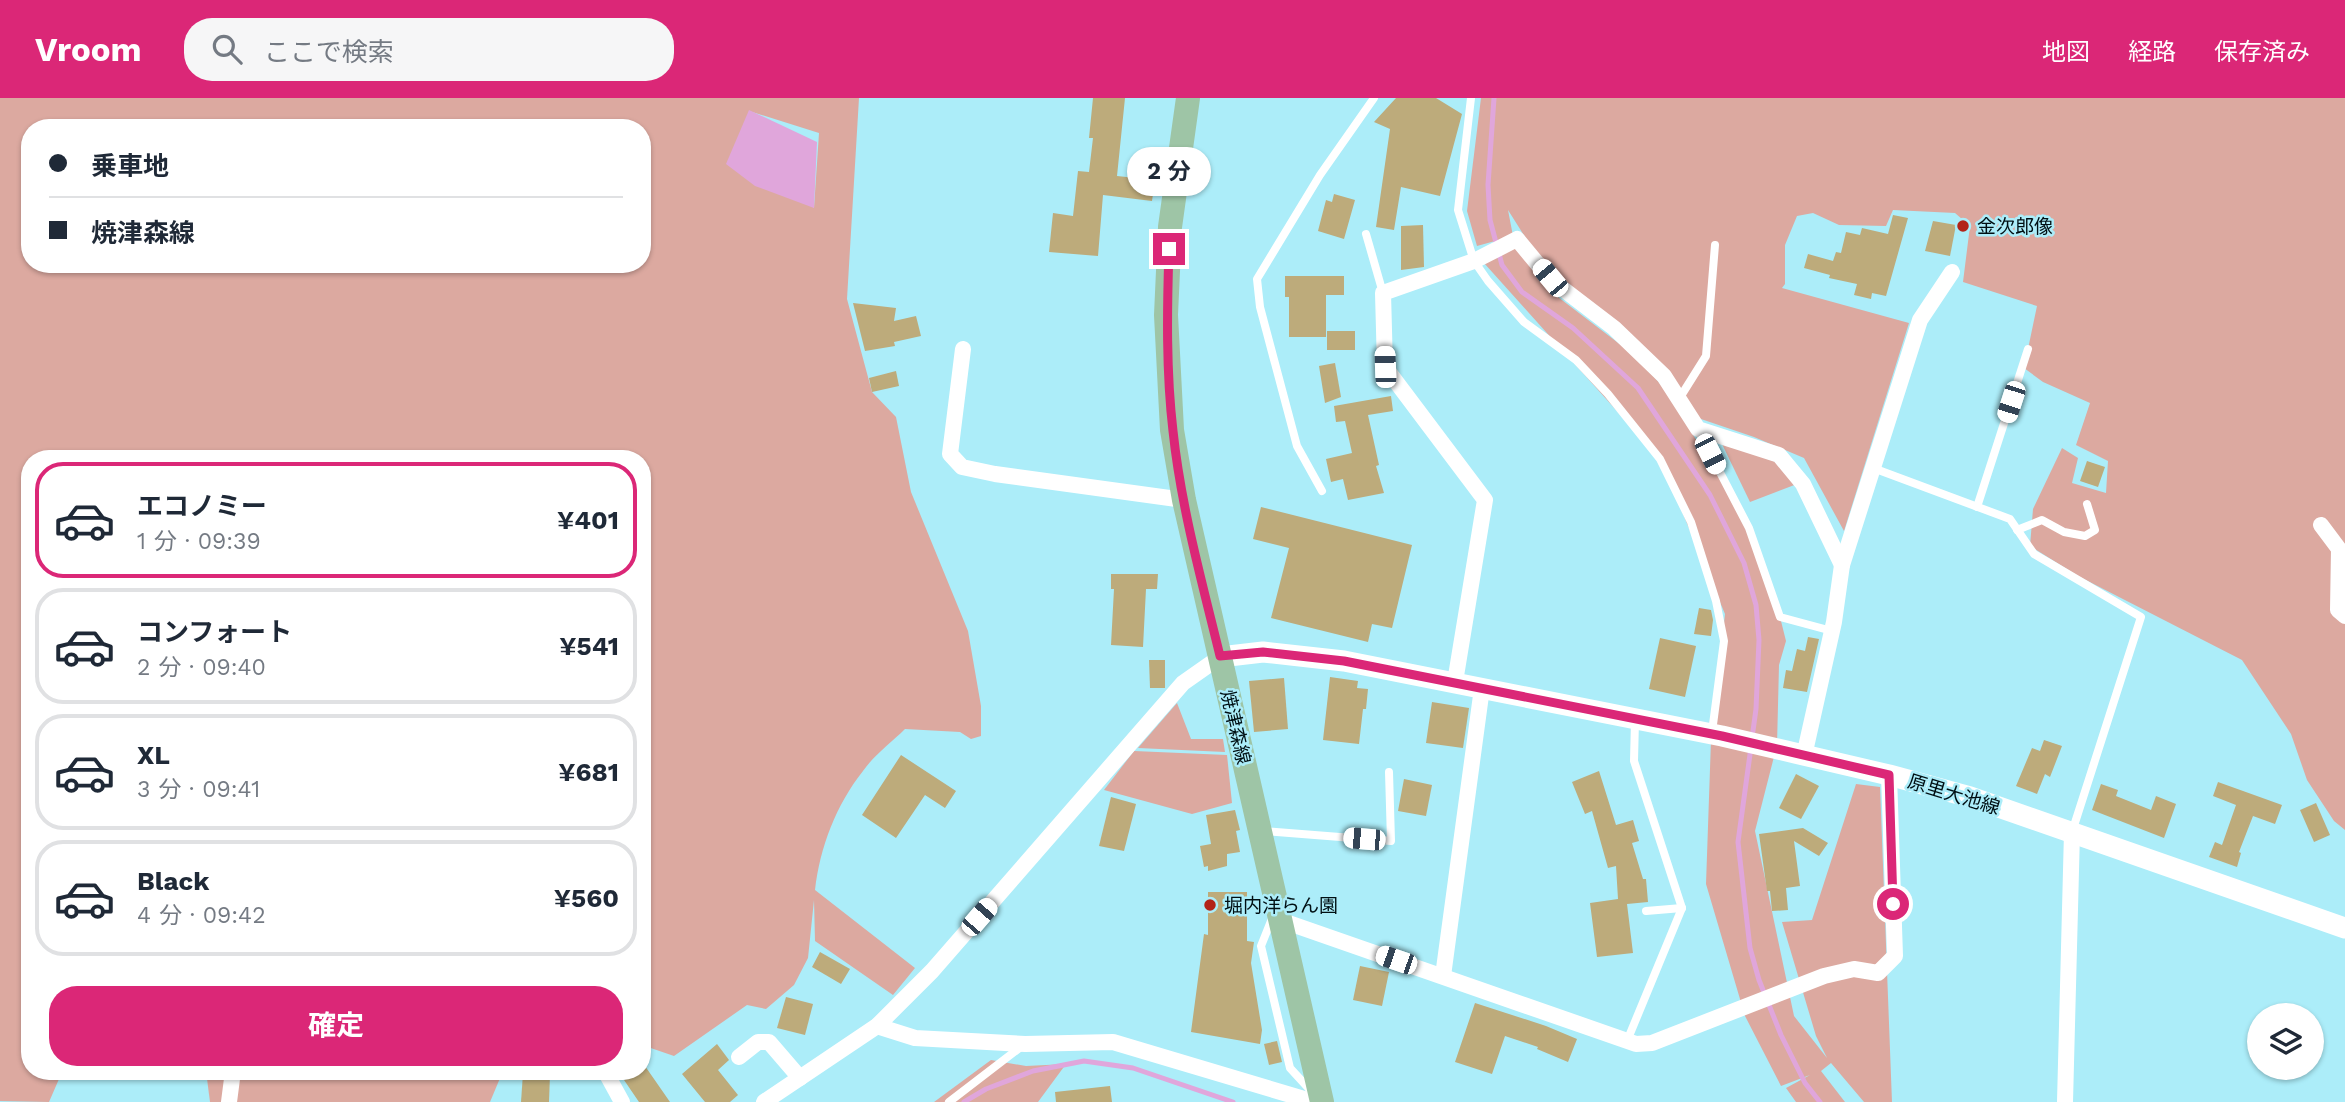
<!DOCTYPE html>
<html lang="ja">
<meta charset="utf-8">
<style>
:root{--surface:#fff;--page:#f6f6f7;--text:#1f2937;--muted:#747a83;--line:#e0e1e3;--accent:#db2777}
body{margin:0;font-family:"Work Sans","Noto Sans JP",sans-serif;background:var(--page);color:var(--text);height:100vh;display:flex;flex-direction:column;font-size:26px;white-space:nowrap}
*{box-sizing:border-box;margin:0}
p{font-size:23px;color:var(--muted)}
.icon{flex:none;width:38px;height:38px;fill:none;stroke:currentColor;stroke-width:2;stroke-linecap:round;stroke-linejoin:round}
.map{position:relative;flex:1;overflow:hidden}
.sheet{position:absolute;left:21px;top:352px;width:630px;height:630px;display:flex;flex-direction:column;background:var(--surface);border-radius:28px;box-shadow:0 2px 5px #0004}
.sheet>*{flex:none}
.hud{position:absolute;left:21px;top:21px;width:630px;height:154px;border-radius:28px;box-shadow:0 2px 5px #0004;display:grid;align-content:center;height:154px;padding:0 28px;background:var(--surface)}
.tools{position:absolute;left:2247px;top:905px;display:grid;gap:14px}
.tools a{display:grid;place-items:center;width:77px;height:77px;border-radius:50%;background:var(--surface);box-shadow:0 2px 5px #0004;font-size:35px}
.end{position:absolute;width:32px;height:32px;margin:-16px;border:9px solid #db2777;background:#fff;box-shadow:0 0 0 4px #fff}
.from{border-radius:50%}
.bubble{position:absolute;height:49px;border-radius:24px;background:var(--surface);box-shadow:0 2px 5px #0004;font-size:23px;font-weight:700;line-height:49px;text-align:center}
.car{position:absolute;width:21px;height:42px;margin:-21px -10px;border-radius:9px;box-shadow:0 0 5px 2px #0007;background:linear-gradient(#fff 24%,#345 0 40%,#fff 0 76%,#345 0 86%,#fff 0)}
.hud b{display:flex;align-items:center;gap:24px;height:66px;font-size:26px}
.hud b+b{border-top:2px solid var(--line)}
.hud i{width:18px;height:18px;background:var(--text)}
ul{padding:12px 0 0;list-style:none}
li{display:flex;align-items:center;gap:21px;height:116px;margin:0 14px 10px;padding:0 14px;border:4px solid var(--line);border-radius:28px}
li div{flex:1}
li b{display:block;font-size:26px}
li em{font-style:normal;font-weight:700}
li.current{border-color:var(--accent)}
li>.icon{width:63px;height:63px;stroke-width:1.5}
.primary-button{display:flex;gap:14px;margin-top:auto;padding:14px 28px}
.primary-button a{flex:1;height:80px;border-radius:28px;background:var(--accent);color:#fff;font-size:28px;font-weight:700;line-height:80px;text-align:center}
header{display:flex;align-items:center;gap:42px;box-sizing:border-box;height:98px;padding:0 35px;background:var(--accent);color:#fff}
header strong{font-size:33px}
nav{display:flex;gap:38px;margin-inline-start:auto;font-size:24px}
.search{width:490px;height:63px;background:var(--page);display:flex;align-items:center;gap:18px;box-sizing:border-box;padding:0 24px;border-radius:28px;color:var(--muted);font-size:26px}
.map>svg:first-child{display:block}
</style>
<header>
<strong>Vroom</strong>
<div class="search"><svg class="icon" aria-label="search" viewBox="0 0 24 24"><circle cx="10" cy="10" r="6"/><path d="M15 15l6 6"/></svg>ここで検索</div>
<nav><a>地図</a><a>経路</a><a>保存済み</a></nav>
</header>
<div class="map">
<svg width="2345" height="1004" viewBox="0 0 2345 1004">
<rect width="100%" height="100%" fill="#acedf9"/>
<!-- green -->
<g fill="#dca9a0" fill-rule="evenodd">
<path d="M0,0H859L847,201L872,294L896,319L911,394L968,533L981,608V638L971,641L960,634L905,631C892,644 874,657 863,673C836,707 820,749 815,792L915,870L893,897L815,843L814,802L808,860L794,887L766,911L747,907L674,958L642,947V360H30V973H57L59,981L49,1004L0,1003ZM749,13L819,35L814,110ZM30,30H642V166H30Z"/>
<path d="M1481,0H2345V732L2334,723L2307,682L2291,636L2242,562L2078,478L2030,448L2033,411L2062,350L2078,360L2072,385L2106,395L2108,363L2076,347L2090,305L2043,284L2024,270L2037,208L1963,184L1970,128L1955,115L1893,112L1886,128L1839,127L1813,115L1797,118L1785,147V186L1782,190L1909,225L1844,433L1804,360L1754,339L1698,320L1546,168L1527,142L1508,112L1513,138L1477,148L1467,113Z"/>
<path d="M1516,147L1558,199L1634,257L1665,291L1746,423L1773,491L1786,543L1779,567L1777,647L1755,733L1794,918L1827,960L1816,938L1782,824L1812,822L1856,686L1880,689L1892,1004H1864L1831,965L1821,973L1845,1004H1796L1786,990L1810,977L1781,988L1745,918L1706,786L1711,642L1725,516L1660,361L1484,165Z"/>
<path d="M1721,344L1784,367L1797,386L1750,404Z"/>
<path d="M1177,605L1191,641H1223L1225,654L1138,650Z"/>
<path d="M1134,653L1227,657L1232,705L1192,716L1104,692Z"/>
<path d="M991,962L1026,968L1066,966L1038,1004H934Z"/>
<path d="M206,973H503L490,1004H210Z"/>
</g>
<!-- water -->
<path fill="#e0a6db" d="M749,12L817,44L814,110L755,88L726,66Z"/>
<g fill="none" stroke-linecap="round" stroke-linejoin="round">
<!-- stream -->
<g stroke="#e0a6db" stroke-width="5">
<path d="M1494,0L1488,87L1490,122L1502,167L1522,194L1573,230L1638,290L1710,397L1744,465L1756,507L1759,542L1756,611L1752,640"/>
<path d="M1751,649L1738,744L1750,850L1759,882L1781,937L1805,985L1820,1004"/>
<path d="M964,1004L986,991L1033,973L1084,963L1133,970L1233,1004"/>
</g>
</g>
<!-- building -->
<g fill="#bdab7b">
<path d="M1093,0H1125L1117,78L1155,82L1152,103L1103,97L1098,158L1049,154L1053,115L1073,118L1078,73L1089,74L1093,40H1089Z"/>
<path d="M1396,0H1436L1462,16L1440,98L1401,89L1394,132L1376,129L1390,31L1374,24Z"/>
<path d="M1334,96L1355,102L1344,141L1318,133L1326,102L1332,104Z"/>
<path d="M1893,117L1908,120L1886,198L1872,195L1871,201L1854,197L1857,186L1829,180L1830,177L1804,170L1808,156L1833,163L1836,154L1841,155L1846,134L1860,137L1862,130L1888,136Z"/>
<path d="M1933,123L1956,127L1950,158L1925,153Z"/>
<path d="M1423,127L1424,169L1401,172V128Z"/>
<path d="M1285,178H1344V197H1326V239H1289V199H1285Z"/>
<path d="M853,205L896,210L894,223L916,218L921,238L894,244L895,248L865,253Z"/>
<rect x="1327" y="233" width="28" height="19"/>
<path d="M1335,265L1341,299L1325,305L1319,268Z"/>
<path d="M896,273L899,288L872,294L869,280Z"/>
<path d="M1391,298L1393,313L1368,317L1379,367L1376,368L1384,395L1348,402L1343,381L1331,384L1326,361L1352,355L1345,323L1336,324L1334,308Z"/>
<path d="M2087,363L2105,369L2098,389L2080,383Z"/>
<path d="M1261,409L1412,447L1392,530L1372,526L1368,544L1271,520L1289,450L1253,441Z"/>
<path d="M1111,476H1158L1157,491H1146L1143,549L1111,547L1114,491H1111Z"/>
<path d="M1699,510L1711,512L1713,522L1711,538L1694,536Z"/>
<path d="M1808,539L1819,541L1807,594L1783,590L1786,572L1792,573L1797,551L1805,553Z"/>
<path d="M1660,540L1696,548L1685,599L1649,591Z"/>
<path d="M1149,562H1165V590H1150Z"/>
<path d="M1330,579L1358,583L1357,590L1368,591L1366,611H1363L1359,646L1323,642Z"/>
<path d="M1284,580L1288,631L1254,634L1249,583Z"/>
<path d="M1432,604L1469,610L1463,650L1426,645Z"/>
<path d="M2044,642L2062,648L2050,679L2045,676L2037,696L2016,688L2032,650L2040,653Z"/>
<path d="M901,657L956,693L945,710L925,697L896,740L862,717Z"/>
<path d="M1599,673L1616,727L1633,722L1639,743L1632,745L1643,781H1646L1648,804L1627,806L1633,855L1597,859L1590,805L1618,801L1616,768L1608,770L1592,713L1585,716L1572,684Z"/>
<path d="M1796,676L1819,688L1801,721L1779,710Z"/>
<path d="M1404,681L1432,687L1426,718L1398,713Z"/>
<path d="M2218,684L2282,707L2275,726L2253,718L2239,754L2241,755L2237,769L2209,759L2215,744L2222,747L2236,707L2213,698Z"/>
<path d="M2101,686L2118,692L2116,698L2151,712L2156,698L2176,706L2164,740L2092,712Z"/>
<path d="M1111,699L1136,706L1124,753L1099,748Z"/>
<path d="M2316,705L2330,737L2314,744L2300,712Z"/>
<path d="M1235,712L1240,732L1236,733L1240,754L1227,756V768L1208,773V768L1204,769L1200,748L1211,746L1206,717Z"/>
<path d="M1803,730L1828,745L1819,758L1794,743L1800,788L1786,790L1788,812L1772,813L1770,793H1767L1759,736Z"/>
<path d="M1208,794H1247V843L1254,844L1251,865L1262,932L1260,946L1191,934L1204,836L1208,837Z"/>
<path d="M820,854L850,871L841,886L812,869Z"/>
<path d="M1360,868L1389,874L1382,908L1353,902Z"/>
<path d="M786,899L813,906L805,937L777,930Z"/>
<path d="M1475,905L1546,928L1577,941L1568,964L1537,951L1538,949L1505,938L1492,976L1455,964Z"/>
<path d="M1277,943L1282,964L1269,967L1264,946Z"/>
<path d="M717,946L729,962L718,972L738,997L730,1004H705L682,976Z"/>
<path d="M645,968L670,1004H639L624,982L638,973H642Z"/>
<path d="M523,975L550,977L549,1004H521Z"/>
<path d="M1110,988L1112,1004H1056L1055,994Z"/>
</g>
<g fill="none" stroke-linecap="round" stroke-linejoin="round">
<!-- lane -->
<g stroke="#fff" stroke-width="8">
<path d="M1471,0L1458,112L1474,163L1488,183L1524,224L1576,262L1608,296L1660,361L1691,424L1716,503L1724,543L1712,634"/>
<path d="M1366,136L1383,195"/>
<path d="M1679,301L1706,258L1715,147"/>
<path d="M1699,334L1749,430L1780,519L1832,533"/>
<path d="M1873,370L2010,421L2034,456L2141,519L2072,734"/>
<path d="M1322,393L1297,348L1260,209L1257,181L1320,77L1374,0"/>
<path d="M1977,409L2028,251"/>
<path d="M2017,432L2042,422L2064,434L2085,438L2095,432L2087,406"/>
<path d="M1263,733L1391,743L1389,674"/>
<path d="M1646,813L1682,810"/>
<path d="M1273,818L1261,848L1290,970L1312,994"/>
<path d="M1627,943L1682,810L1634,663L1635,622"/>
<path d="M949,1004L1022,948"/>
</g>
<!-- street -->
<g stroke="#fff" stroke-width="16">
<path d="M963,251L950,356L962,369L995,376L1184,402"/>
<path d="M2321,427L2339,451L2338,512L2345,518"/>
<path d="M1455,584L1485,402L1385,269L1383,195L1474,163L1517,141L1550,181L1614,230L1664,278L1698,331L1779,357L1803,386L1842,467"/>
<path d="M1804,658L1834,524L1842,467L1920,222L1952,174"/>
<path d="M1280,822L1636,946L1652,945L1824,878L1854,871L1878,875L1895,858L1889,677"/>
<path d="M1443,878L1482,590"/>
<path d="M877,928L915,940L1025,946L1113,944L1314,1004"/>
<path d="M739,959L758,944H769L800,980"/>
<path d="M605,973L622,1004"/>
<path d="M229,1004L233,973"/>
<path d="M764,1004L877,928L932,873L1183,585L1220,559"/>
<path d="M2065,1004L2072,734"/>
</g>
<!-- secondary -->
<path stroke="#fff" stroke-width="21" d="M1220,559L1263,554L1344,563L1722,638L1889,677L1970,699L2345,830"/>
<!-- primary -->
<path stroke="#9ec5a6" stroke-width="24" d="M1188,0L1170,129L1166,217L1172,332L1184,402L1322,1004"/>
</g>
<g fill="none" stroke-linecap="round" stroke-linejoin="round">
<!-- route -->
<path stroke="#db2777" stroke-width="9" d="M1169,151C1167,212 1166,273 1173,333C1181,409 1202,484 1220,558L1263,554L1344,563L1722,638L1889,677L1893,806"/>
</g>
<!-- markers -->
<g fill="#b22318" stroke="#acedf9" stroke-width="2.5">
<circle cx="1963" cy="128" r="7"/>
<circle cx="1210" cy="807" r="7"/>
</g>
<g text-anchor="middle" stroke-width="5" stroke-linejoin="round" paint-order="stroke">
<!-- poi labels -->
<g font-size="19" fill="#000f13" stroke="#acedf9" text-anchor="start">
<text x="1977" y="135">金次郎像</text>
<text x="1224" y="814">堀内洋らん園</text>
</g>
<!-- street labels -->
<g font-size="19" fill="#000f13" stroke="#acedf9">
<text transform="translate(1236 629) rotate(77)" y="7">焼津森線</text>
<text transform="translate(1954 696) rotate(17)" y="7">原里大池線</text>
</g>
</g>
</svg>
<div class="tools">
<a><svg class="icon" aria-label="layers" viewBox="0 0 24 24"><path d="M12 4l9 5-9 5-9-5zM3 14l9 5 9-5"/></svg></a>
</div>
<i class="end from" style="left:1893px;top:806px"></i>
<i class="end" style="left:1169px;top:151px"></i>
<div class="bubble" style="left:1127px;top:49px;width:84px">2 分</div>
<i class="car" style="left:1550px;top:180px;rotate:320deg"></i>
<i class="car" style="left:1385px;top:269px;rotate:358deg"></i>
<i class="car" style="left:2011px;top:304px;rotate:198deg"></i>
<i class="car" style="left:1710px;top:356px;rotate:153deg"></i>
<i class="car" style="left:1364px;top:741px;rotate:275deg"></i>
<i class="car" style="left:979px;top:819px;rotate:41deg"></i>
<i class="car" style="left:1396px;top:862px;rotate:289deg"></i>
<div class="hud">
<b><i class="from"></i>乗車地</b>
<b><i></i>焼津森線</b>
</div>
<section class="sheet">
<ul>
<li class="current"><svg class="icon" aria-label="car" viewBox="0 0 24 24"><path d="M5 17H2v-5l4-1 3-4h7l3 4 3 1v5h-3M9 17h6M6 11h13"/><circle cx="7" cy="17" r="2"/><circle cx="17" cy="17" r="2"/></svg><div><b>エコノミー</b><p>1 分 · 09:39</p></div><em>¥401</em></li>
<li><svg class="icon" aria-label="car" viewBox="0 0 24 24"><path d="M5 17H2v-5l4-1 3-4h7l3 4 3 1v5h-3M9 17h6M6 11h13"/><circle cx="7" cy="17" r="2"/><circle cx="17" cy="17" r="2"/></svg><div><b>コンフォート</b><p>2 分 · 09:40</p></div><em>¥541</em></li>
<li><svg class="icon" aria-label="car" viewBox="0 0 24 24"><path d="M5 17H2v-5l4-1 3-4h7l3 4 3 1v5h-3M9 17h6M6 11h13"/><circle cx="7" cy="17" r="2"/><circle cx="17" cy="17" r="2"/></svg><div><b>XL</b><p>3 分 · 09:41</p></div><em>¥681</em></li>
<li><svg class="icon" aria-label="car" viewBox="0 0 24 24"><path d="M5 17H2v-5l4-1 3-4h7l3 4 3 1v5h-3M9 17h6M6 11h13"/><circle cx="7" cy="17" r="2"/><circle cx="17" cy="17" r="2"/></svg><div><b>Black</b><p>4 分 · 09:42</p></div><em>¥560</em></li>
</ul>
<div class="primary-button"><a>確定</a></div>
</section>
</div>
